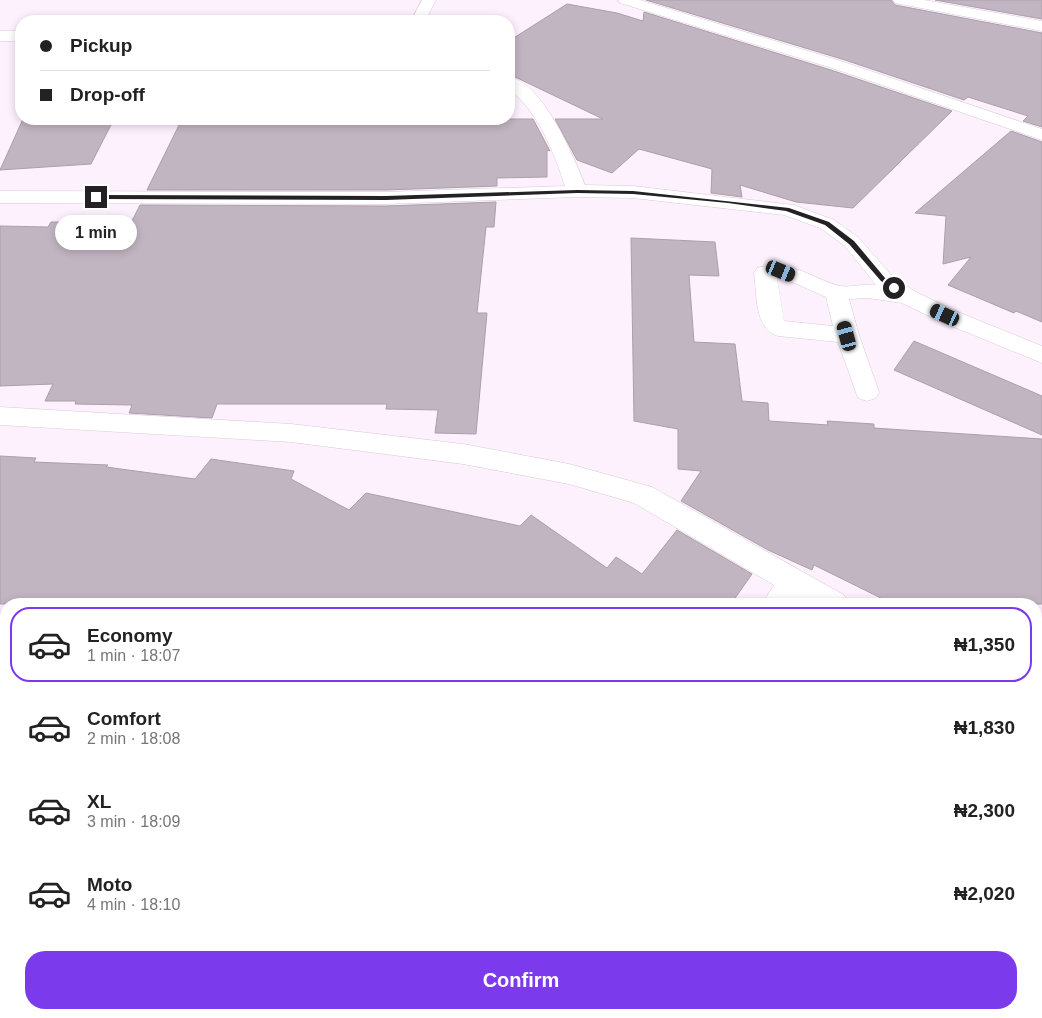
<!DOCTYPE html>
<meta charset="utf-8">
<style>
:root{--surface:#fff;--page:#f6f6f6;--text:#222;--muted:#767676;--line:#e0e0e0;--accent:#7c3aed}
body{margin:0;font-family:Arial,sans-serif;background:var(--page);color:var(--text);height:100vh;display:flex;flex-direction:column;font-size:19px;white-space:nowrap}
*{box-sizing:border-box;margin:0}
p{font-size:16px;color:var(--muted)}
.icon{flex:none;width:28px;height:28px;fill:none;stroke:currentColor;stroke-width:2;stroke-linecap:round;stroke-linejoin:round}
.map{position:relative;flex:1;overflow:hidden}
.sheet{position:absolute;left:0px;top:598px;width:1042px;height:421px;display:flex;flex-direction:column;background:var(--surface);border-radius:20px 20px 0 0;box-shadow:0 2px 8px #0003}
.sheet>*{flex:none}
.top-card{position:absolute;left:15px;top:15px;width:500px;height:110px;border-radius:20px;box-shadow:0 2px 8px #0003;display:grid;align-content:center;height:110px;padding:0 25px;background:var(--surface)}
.end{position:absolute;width:22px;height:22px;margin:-11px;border:6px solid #242024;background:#fff;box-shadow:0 0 0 2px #fff}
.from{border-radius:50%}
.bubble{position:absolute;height:35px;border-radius:18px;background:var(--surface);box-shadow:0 2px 8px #0003;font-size:16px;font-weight:800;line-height:35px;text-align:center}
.car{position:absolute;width:15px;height:30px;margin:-15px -8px;border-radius:6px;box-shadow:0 0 4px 1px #0007;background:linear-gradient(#222 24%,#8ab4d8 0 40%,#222 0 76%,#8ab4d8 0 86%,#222 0)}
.top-card b{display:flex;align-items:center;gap:18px;height:48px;font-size:19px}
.top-card b+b{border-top:1px solid var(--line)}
.top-card i{width:12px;height:12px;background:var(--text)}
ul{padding:9px 0 0;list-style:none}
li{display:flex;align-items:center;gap:15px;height:75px;margin:0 10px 8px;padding:0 15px;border:2px solid transparent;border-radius:20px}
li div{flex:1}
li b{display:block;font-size:19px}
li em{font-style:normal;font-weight:800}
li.current{border-color:var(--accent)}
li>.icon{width:45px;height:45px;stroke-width:1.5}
.action{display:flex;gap:10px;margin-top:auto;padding:10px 25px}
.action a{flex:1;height:58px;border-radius:20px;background:var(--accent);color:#fff;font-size:20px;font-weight:800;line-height:58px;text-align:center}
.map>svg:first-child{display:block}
</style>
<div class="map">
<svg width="1042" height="1018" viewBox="0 0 1042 1018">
<rect width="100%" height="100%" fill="#fdf1fd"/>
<!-- water -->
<g fill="#739be4">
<path d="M0,694H6V768L0,767Z"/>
<path d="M693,1013H760L767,1018H705Z"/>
</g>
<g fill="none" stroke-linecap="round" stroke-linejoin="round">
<!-- stream -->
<g fill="#739be4" fill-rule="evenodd">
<rect x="0" y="674" width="6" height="12"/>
<path d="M787,1012H808L810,1018H789Z"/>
</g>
</g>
<!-- building -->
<g fill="#c1b5c1" stroke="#ab9faa">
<path d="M646,0H891L895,5L1042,33V127L1023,121L1028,116L968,97L964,100L845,60Z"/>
<path d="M935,0H1042V19Z"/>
<path d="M567,4L617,13L643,21L644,12L831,70L952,111L853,208L796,202L740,185L742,197L711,193L712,169L639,149L612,173L577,160L555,119H603L509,74V41Z"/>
<path d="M23,119H114L91,164L0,170Z"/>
<path d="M182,119H533L550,151L547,150V177L497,178V186L386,190H147Z"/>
<path d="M1011,131L1042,142V322L1016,311L1014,313L948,285L971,257L943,264L946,216L915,213Z"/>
<path d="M496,202L494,227H486L477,313H487L476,434L435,433L438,410L386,409L387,404H217L212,418L129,413L132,405L75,404L76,401H45L53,384L0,386V226L48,227L51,222L131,223L140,205L386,206Z"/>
<path d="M631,238L715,242L719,276L689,275L694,342L735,344L742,401L768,403L769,421L828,425L827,421L874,424V428L1042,439V604H893L814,565L812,570L768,550L681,501L701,471L678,469V429L634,421Z"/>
<path d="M914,341L1042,396V435L894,370Z"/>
<path d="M0,456L36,458L34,462L108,465L106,467L195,479L211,459L294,471L291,479L349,510L366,493L520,526L531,515L607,568L616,557L642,574L677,530L752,574L731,604H0Z"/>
</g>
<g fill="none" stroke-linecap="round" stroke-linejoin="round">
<defs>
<g id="minor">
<path d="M422,0H436L425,21H411Z"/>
<path d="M618,0H640L844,62L1042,129V140L832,68L620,3Z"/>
<path d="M893,0H924L1042,21V31L900,4L895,3Z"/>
<rect x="0" y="31" width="21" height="10"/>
<path d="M509,76C544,85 573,155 585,185L633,186L794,205L834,220L859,238L891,275L914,291L953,310L1042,346V363L937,320L902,303L868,298L849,299L859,335L879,392L876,398L867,401L858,398L838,342L778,336C754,329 757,293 754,273L757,268C789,259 808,276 836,285C848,289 863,283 876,285L845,246L820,228L784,215L633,198L577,197L386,204L0,203V191L386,192L565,186C553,150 539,113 509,89ZM777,278L792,282L826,297L833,326L784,321Z"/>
<path d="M0,407L291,424L463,444L569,464L652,487L844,595L848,604H806L799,599L795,604H762L774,585L634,503L569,484L463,464L291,442L0,425Z"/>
<path d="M1036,702L1042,705V737L1036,734Z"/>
<path d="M470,1012H513L511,1018H468Z"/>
<path d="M554,1012H601L603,1018H556Z"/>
</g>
</defs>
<!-- minor casing -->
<use href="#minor" stroke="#d6cad5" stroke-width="1"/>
<!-- minor -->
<use href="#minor" fill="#fff" fill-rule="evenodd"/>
</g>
<!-- route -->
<path fill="#242024" d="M577,190L633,191L789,208L829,222L854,241L885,278L897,288L892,289L881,281L849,244L825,225L786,211L728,203L633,194L577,193L386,200L96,199L93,197L96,195L386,196Z"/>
</svg>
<i class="end from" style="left:894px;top:288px"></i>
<i class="end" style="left:96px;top:197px"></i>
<div class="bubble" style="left:55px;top:215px;width:82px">1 min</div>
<i class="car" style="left:781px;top:271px;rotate:112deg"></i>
<i class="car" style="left:945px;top:315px;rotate:295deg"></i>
<i class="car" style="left:847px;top:336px;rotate:345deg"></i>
<div class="top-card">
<b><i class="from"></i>Pickup</b>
<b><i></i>Drop-off</b>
</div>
<section class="sheet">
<ul>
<li class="current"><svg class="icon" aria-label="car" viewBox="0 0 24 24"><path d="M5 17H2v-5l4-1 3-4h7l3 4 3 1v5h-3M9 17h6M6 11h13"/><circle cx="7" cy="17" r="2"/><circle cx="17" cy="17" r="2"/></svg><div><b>Economy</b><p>1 min · 18:07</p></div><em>₦1,350</em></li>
<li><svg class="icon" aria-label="car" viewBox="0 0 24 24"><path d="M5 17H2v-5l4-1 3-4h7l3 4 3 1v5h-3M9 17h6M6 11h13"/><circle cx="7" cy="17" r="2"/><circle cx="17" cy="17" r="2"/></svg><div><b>Comfort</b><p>2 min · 18:08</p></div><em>₦1,830</em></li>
<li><svg class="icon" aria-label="car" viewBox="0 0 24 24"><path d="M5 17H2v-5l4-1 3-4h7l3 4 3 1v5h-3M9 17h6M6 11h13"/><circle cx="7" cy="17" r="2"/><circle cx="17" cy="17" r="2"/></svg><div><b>XL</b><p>3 min · 18:09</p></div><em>₦2,300</em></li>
<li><svg class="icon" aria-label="car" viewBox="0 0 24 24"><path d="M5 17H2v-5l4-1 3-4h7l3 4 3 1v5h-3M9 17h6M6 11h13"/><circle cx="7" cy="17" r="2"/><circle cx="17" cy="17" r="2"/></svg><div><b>Moto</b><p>4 min · 18:10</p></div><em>₦2,020</em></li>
</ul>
<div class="action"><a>Confirm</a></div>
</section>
</div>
